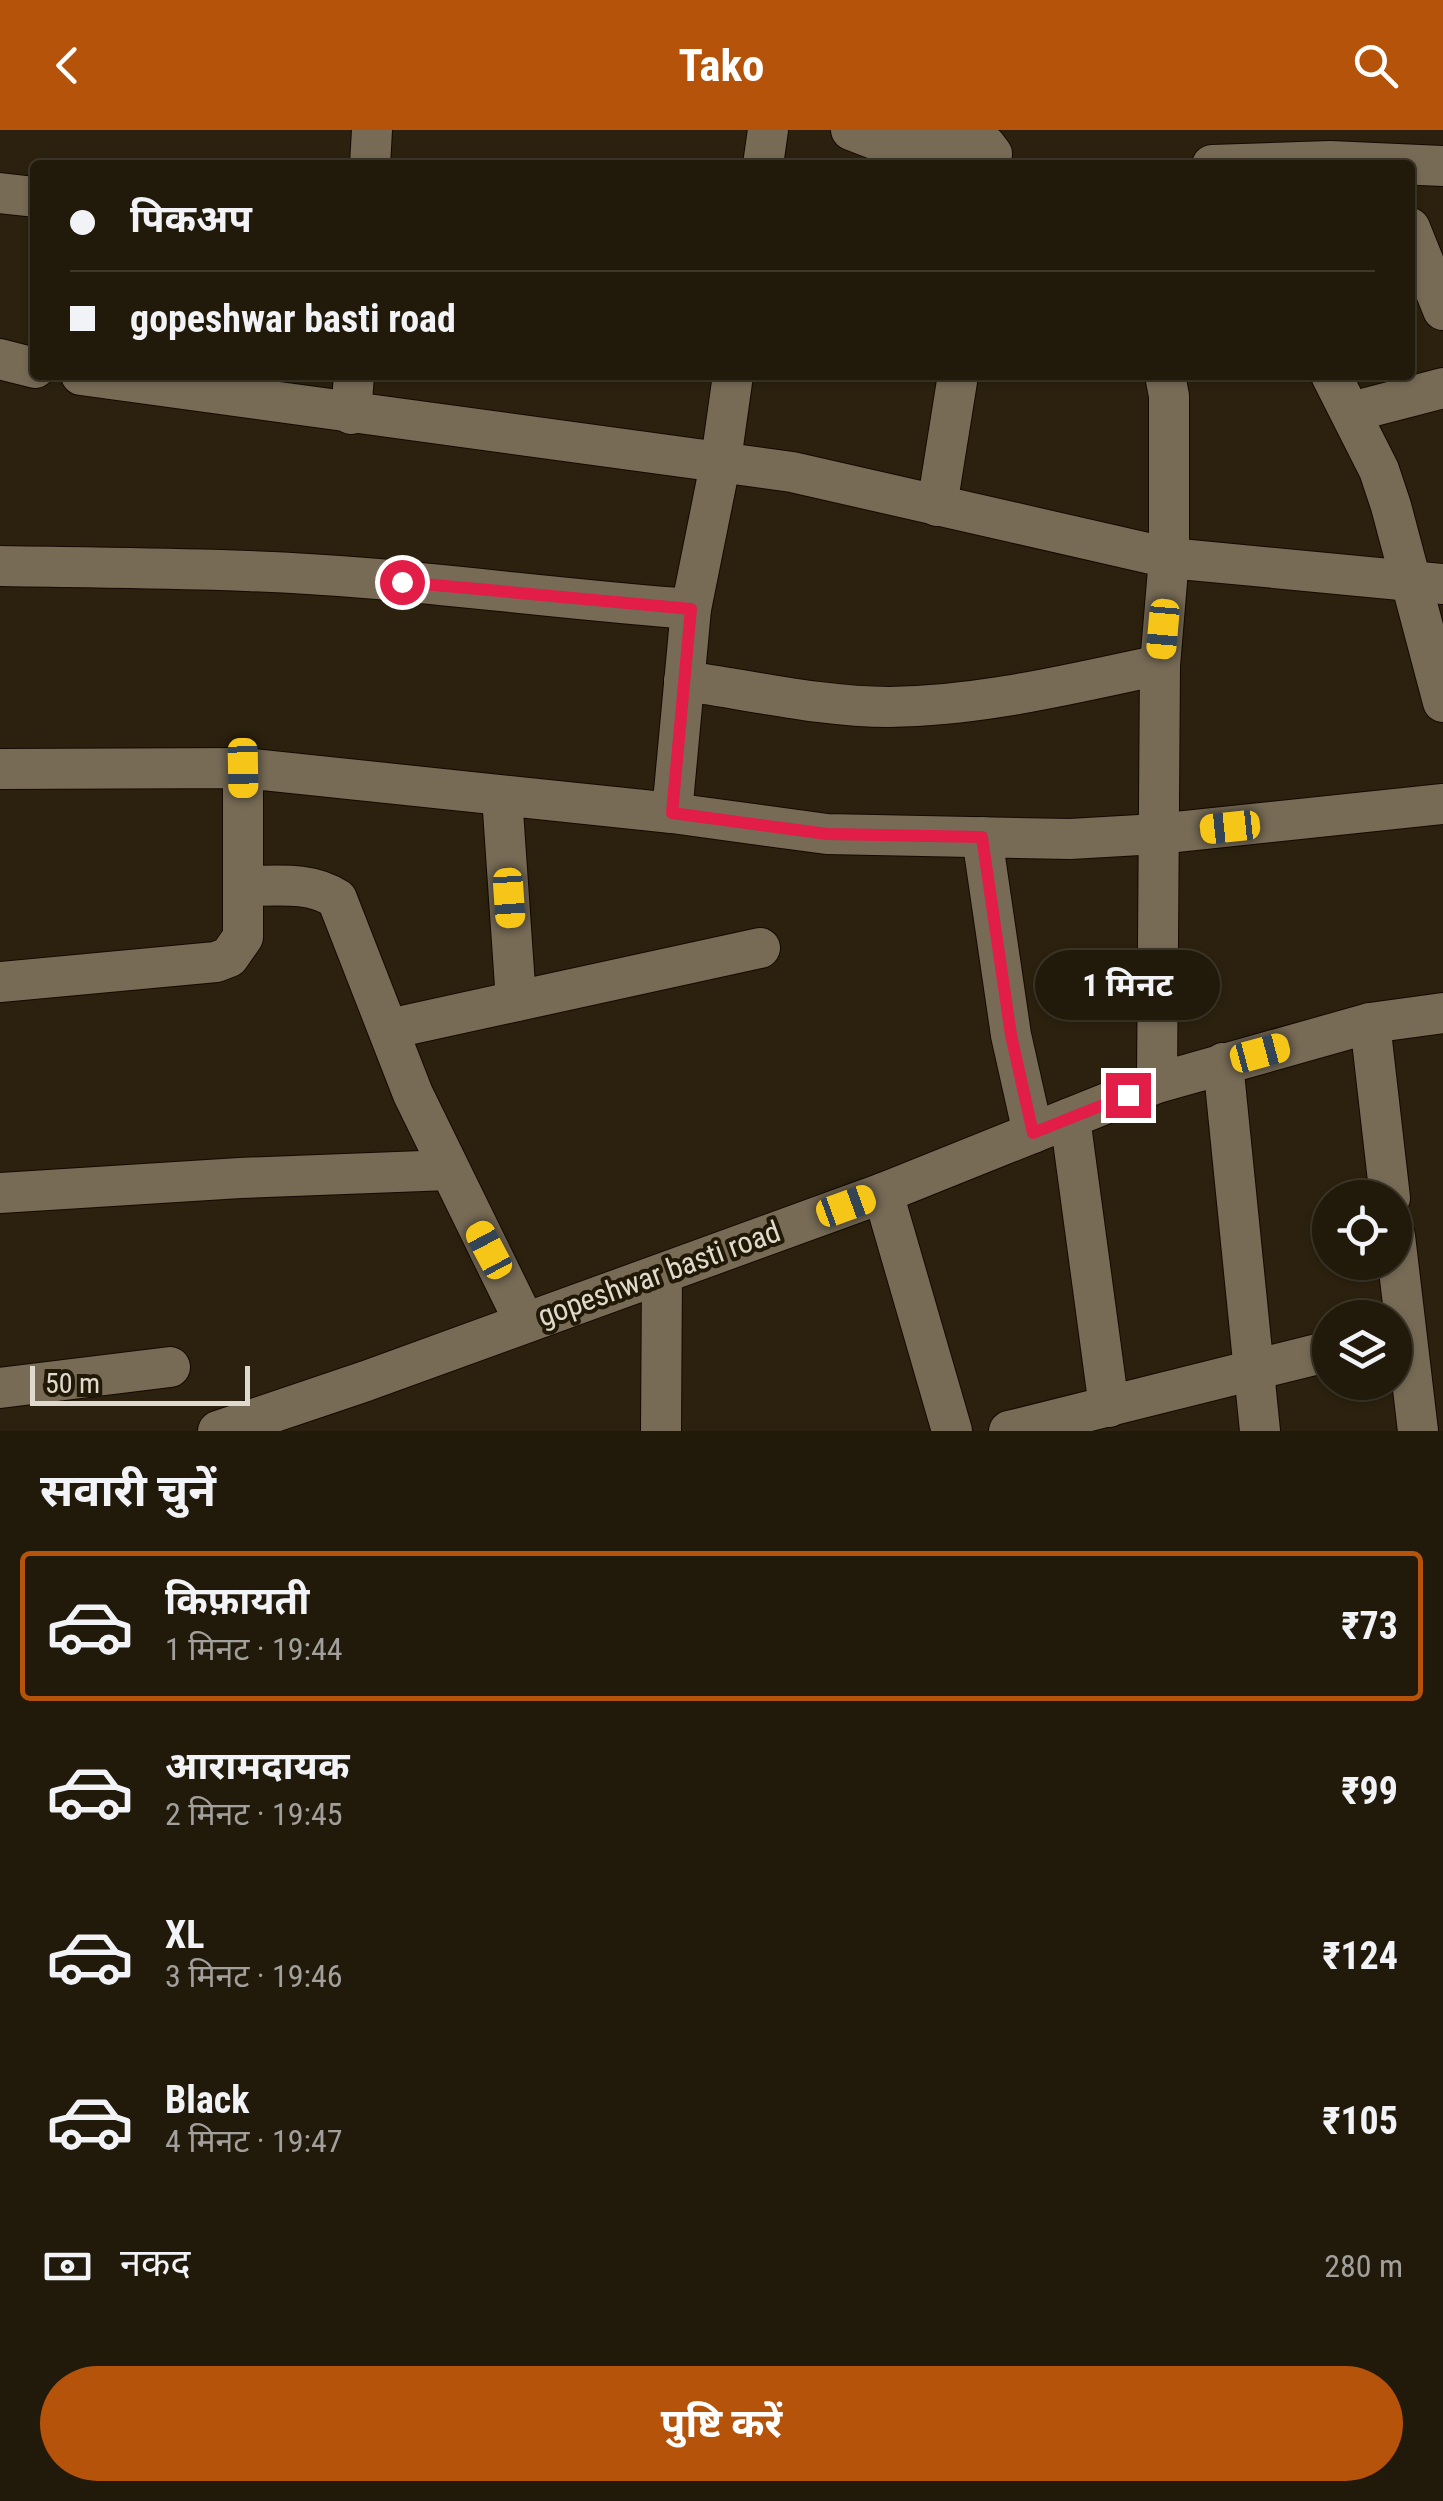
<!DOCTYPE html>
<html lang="hi">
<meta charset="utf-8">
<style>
:root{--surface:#21190a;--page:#2d2618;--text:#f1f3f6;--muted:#a2a09c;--line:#3e382b;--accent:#b45309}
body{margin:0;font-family:"Roboto Condensed","Noto Sans Devanagari",sans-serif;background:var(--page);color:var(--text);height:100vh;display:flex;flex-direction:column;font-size:38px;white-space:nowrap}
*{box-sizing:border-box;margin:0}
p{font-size:32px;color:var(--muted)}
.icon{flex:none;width:55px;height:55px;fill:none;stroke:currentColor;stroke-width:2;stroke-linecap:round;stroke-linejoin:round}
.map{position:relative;height:1301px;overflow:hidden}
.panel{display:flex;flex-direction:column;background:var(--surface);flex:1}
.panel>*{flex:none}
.top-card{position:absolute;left:30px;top:30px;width:1385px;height:220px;border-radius:10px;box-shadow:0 2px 8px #0004,0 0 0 2px var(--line);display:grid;align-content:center;height:220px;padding:0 40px;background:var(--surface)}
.tools{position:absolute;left:1312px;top:1050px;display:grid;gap:20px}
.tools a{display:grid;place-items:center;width:100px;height:100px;border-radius:50%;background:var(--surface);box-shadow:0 2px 8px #0004,0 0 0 2px var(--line);font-size:50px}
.scale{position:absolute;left:30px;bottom:25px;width:220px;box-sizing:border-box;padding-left:10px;border:5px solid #e0d9ce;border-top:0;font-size:28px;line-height:35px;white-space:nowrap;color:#e0d9ce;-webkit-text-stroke:8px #221806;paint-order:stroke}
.end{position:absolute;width:45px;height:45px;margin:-22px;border:12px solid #e11d48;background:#fff;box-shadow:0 0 0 5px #fff}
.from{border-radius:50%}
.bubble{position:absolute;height:70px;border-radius:35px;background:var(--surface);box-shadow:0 2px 8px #0004,0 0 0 2px var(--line);font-size:32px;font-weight:700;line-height:70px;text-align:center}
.car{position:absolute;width:30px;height:60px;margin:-30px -15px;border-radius:12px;box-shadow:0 0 8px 2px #0007;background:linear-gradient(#f5c518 24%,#345 0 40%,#f5c518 0 76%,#345 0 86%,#f5c518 0)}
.top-card b{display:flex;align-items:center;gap:35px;height:95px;font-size:38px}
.top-card b+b{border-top:2px solid var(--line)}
.top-card i{width:25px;height:25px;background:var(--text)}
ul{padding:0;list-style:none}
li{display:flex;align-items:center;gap:30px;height:150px;margin:0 20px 15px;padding:0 20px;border:5px solid transparent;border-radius:10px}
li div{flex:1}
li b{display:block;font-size:38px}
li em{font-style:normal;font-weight:700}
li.on{border-color:var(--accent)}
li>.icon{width:90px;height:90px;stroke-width:1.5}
h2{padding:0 40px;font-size:45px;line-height:120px}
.pay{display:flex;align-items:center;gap:25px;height:110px;padding:0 40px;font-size:38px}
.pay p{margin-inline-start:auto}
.primary-button{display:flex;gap:20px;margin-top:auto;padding:20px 40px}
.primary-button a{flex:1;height:115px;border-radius:60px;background:var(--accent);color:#fff;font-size:40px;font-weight:700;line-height:115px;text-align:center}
header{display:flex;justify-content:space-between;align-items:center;height:130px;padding:0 40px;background:var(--accent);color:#fff;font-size:45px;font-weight:700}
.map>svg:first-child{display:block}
</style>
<header><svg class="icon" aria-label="back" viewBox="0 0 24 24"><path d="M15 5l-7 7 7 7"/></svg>Tako<svg class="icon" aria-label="search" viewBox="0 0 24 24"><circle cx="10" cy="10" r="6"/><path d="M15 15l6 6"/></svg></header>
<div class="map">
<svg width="1443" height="1301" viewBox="0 0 1443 1301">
<rect width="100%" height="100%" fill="#2c210e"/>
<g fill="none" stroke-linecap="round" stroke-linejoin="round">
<defs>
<g id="minor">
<path d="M851,0L882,12L978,13L986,16L992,24L990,35"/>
<path d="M370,35L372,0"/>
<path d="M763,35L768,0"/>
<path d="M1212,35L1330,31L1443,36"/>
<path d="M0,63L35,67"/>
<path d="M1410,98L1443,180"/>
<path d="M0,229L35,238"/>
<path d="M81,245L792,342L1169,428L1443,454"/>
<path d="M1331,245L1379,340L1391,376L1443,572"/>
<path d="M1351,282L1443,258"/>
<path d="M351,284L354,245"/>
<path d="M937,376L958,245"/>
<path d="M0,436C122,438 244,438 365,448C474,457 582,471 691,479"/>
<path d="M684,551C751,560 821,577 889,577C982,576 1070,554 1160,535"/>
<path d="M0,639L243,638L672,683L827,704L1070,709L1157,704L1443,674"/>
<path d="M502,666L516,871"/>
<path d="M672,683L691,479L721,330L733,245"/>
<path d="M982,707L1011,905L1033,1003"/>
<path d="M245,756C276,756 310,751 337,769L413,964L525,1193"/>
<path d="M0,852L216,832L229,827L243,807V638"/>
<path d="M1370,893L1390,1068"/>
<path d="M389,899L760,818"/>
<path d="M1223,933L1260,1301"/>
<path d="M1157,953L1160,535L1169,428V266L1165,245"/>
<path d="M1070,988L1109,1277"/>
<path d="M0,1063L240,1048L449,1040"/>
<path d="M883,1063L952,1301"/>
<path d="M1395,1106L1418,1301"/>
<path d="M0,1258L170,1237"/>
<path d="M218,1301L366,1251L883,1063L1157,953L1370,893L1443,883"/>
<path d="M661,1301L662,1144"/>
<path d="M1009,1301L1330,1221"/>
</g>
</defs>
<!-- minor casing -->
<use href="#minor" stroke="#140a00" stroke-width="42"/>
<!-- minor -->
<use href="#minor" stroke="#776b56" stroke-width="40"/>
</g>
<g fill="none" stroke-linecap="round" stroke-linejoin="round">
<!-- route -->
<path stroke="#e11d48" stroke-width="12" d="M402,452L691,479L672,683L827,704L982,707L1011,905L1033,1003L1128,965"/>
</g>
<g text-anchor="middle" stroke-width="8" stroke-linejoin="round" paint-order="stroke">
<!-- street labels -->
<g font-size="30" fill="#e0d9ce" stroke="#221806">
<text transform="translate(659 1144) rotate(-20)" y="10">gopeshwar basti road</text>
</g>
</g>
</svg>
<div class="tools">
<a><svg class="icon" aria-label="locate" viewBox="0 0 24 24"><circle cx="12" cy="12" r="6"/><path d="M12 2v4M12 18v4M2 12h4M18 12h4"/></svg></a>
<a><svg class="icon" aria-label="layers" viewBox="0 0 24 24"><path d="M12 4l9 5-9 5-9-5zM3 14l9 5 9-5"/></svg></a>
</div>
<div class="scale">50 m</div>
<i class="end from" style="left:402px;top:452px"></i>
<i class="end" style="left:1128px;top:965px"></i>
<div class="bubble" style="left:1035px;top:820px;width:185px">1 मिनट</div>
<i class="car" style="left:1163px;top:499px;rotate:185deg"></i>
<i class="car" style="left:243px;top:638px;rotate:179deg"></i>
<i class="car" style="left:1230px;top:697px;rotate:264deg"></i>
<i class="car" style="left:509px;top:768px;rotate:176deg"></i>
<i class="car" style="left:1260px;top:923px;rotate:75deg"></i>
<i class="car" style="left:846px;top:1076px;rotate:70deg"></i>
<i class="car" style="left:489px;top:1120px;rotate:332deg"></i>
<div class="top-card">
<b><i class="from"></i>पिकअप</b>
<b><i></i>gopeshwar basti road</b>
</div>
</div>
<section class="panel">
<h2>सवारी चुनें</h2>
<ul>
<li class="on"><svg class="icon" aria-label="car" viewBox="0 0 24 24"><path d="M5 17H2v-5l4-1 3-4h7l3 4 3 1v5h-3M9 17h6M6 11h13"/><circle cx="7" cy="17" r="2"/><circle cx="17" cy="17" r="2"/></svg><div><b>किफ़ायती</b><p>1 मिनट · 19:44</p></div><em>₹73</em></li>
<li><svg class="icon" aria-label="car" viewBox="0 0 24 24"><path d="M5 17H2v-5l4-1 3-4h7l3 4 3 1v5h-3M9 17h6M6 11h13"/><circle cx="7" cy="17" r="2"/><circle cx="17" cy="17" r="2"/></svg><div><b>आरामदायक</b><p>2 मिनट · 19:45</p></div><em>₹99</em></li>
<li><svg class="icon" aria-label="car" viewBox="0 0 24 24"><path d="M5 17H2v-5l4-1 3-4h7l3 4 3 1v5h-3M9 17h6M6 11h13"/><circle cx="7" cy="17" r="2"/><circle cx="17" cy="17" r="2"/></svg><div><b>XL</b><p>3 मिनट · 19:46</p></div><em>₹124</em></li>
<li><svg class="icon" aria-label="car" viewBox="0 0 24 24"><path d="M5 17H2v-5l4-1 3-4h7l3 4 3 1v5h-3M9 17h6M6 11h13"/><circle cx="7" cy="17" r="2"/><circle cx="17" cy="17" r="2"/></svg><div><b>Black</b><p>4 मिनट · 19:47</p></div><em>₹105</em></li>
</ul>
<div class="pay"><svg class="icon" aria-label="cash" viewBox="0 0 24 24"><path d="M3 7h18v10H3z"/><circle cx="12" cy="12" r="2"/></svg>नकद<p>280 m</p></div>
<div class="primary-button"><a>पुष्टि करें</a></div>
</section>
